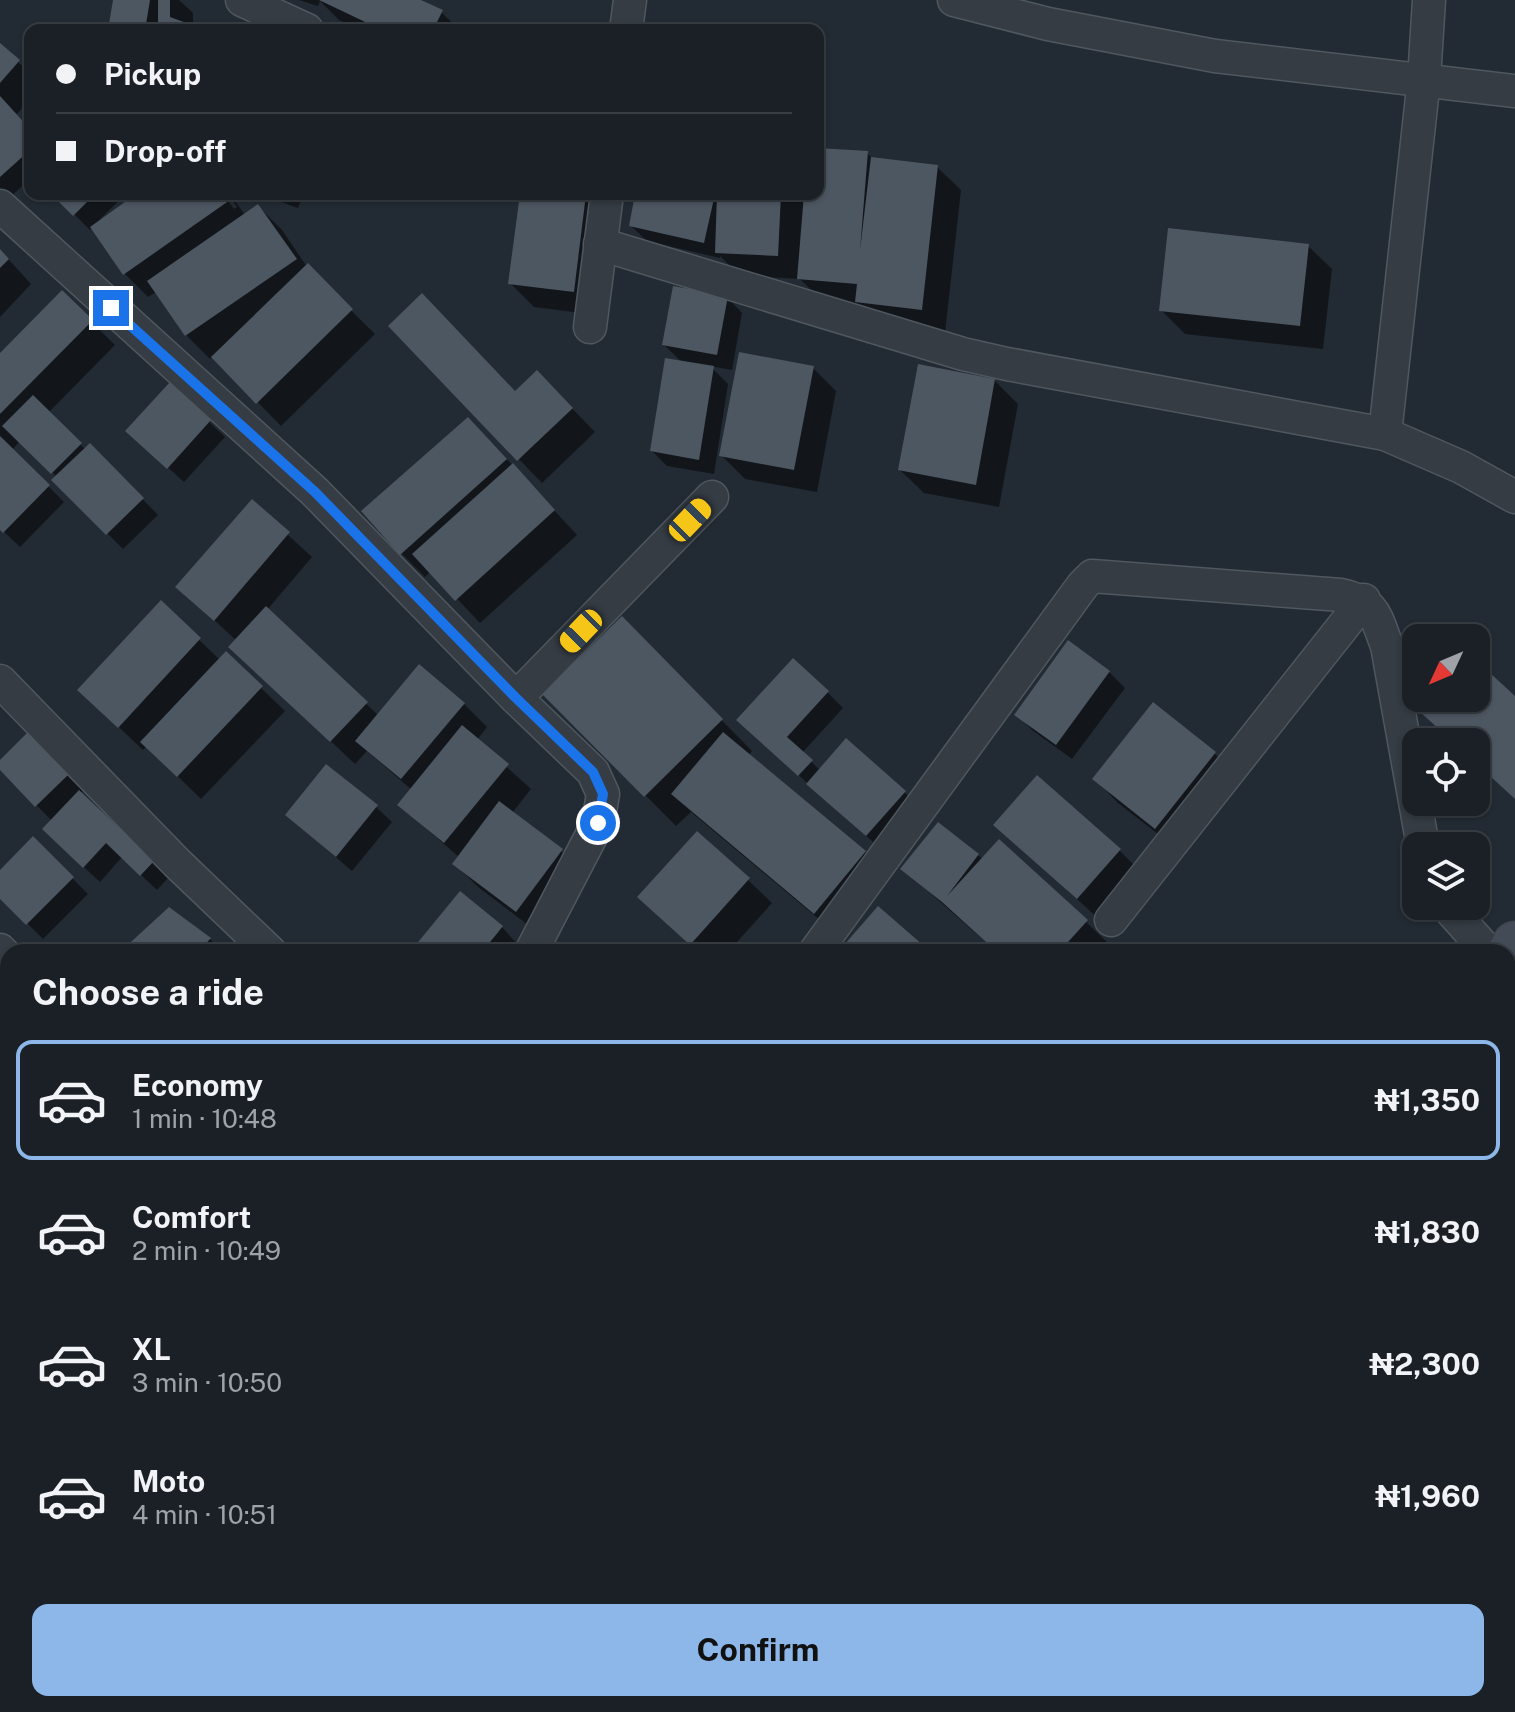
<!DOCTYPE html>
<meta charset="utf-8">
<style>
:root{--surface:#1a2026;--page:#23282e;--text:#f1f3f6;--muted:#9fa3a7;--line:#383e43;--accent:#8cb7e8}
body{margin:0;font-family:"Public Sans",sans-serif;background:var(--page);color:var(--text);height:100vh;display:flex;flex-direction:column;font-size:30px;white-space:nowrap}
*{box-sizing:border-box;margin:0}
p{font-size:26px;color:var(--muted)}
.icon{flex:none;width:44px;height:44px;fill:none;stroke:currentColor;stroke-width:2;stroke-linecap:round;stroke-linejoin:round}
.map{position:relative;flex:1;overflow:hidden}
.drawer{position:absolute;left:0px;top:944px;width:1516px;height:768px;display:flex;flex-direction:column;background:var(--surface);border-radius:24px 24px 0 0;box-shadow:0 2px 6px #0004,0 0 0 2px var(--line)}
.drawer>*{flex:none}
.guide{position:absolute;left:24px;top:24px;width:800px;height:176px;border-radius:16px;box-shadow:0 2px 6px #0004,0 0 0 2px var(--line);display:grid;align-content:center;height:176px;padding:0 32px;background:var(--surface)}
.needle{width:52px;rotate:226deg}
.tools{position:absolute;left:1402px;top:624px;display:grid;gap:16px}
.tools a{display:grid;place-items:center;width:88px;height:88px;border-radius:16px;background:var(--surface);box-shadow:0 2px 6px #0004,0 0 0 2px var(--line);font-size:40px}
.end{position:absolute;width:36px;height:36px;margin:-18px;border:10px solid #1a73e8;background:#fff;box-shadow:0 0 0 4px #fff}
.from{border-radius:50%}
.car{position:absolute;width:24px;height:48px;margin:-24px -12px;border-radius:10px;box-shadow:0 0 6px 2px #0007;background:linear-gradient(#f5c518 24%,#345 0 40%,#f5c518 0 76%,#345 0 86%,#f5c518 0)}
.guide b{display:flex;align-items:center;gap:28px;height:76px;font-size:30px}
.guide b+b{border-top:2px solid var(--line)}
.guide i{width:20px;height:20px;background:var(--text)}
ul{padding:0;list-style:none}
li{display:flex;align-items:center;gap:24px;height:120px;margin:0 16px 12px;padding:0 16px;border:4px solid transparent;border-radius:16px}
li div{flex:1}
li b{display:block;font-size:30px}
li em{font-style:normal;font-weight:700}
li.current{border-color:var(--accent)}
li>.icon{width:72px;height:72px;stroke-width:1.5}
h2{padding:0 32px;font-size:36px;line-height:96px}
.action{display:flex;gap:16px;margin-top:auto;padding:16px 32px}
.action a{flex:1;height:92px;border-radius:16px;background:var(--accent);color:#111;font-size:32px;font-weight:700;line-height:92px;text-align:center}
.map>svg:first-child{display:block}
</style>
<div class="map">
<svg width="1515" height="1712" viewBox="0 0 1515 1712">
<rect width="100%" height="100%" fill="#222a33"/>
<!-- shadow -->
<g fill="#0007">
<path d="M115,0H179L193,13V27L201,30H110Z"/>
<path d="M299,0H416L441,12L460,30H360L339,20L320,1L318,6Z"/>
<path d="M0,46L30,73V99L16,115L30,130V179L6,201L0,195Z"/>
<path d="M818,150L867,153L873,159L937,167L961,190L945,333L881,325L861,305L823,302L800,279L740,276L720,256V258L647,241L631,226L638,194H818Z"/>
<path d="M54,194H126L100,219L102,221L140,194H223L234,209L237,207L228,194H230L245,215L258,206L282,230L307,267L375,334L281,426L213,356L210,359L186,335L156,292L148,297L125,274L92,228L90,230Z"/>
<path d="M259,194H303L298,208Z"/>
<path d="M522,194H596L597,315L534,307L510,283Z"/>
<path d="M1308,246L1332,269L1323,349L1185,334L1161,310Z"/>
<path d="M0,250L31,284L0,317Z"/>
<path d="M62,293L115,345L48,413L86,450L90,445L158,515L123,549L54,480L57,477L20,441L12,450L64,502L20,547L0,528V356Z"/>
<path d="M727,297L742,313L732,370L710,366L728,384L714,474L667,466L652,451L683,363L664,345Z"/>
<path d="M391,326L516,393L560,396L595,432L542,483Z"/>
<path d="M813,368L836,391L817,492L745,479L721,455Z"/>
<path d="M994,380L1018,404L999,507L924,493L900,470Z"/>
<path d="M170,385L225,437L184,482L144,446Z"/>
<path d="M492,443L577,535L480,623L431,571L425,577L401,553Z"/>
<path d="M252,502L312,557L267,610L379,716L464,704L487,727L477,740L531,789L512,813L561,851L585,874L540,934L478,887L454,863L459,857L399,805L412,790L367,751L355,764L255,670L237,641L178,587Z"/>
<path d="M161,603L220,660L261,688L285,711L201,799L147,746L143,750L104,713Z"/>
<path d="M622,619L752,751L748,756L865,852L888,876L839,936L691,812L676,826L545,694Z"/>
<path d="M1069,643L1109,672L1125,688L1072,759L1032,730L1016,714Z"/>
<path d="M827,692L843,708L802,753L821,771L904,792L920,807L882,850L755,736Z"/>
<path d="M1153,705L1215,754L1238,777L1180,851L1118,803L1095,779Z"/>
<path d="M28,735L83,791L80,794L168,878L157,890L122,857L100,882L60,845L52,821L0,768V762Z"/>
<path d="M376,807L392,822L352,871L287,815Z"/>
<path d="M996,825L1119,850L1143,874L1101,921Z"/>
<path d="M33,839L88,894L43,939L0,896V873Z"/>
<path d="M977,855L1086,922L1110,945L1104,952H997L903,869Z"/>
<path d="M748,880L772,903L728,952H698L663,920Z"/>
<path d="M502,927L524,952H413Z"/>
<path d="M210,939L222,952H123Z"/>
<path d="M0,978L8,986V1067L0,1076Z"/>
<path d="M1508,1047L1515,1054V1094L1508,1096Z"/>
<path d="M8,1094V1174L0,1167V1101Z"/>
<path d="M1508,1099L1515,1106V1191L1508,1198Z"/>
<path d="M0,1187L8,1195V1241L0,1250Z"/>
<path d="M1515,1384V1482L1508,1476V1392Z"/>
<path d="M1508,1496L1515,1501V1568L1508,1564Z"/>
<path d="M280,1704H331L326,1712H289Z"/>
<path d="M784,1704H844L834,1712H791Z"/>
<path d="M887,1704H935L927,1712H894Z"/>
<path d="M1014,1704H1130L1139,1712H1008Z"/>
<path d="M1307,1704H1411L1407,1712H1314Z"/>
</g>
<!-- building -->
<g fill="#4d5761">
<path d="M113,0H150L145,30H108Z"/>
<path d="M158,0H170V17L206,30H158Z"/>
<path d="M319,0H421L443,10L433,30H382Z"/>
<path d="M0,43L20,60L0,83Z"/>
<path d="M0,96L30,129V150L0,177Z"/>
<path d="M818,148L868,151L860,250L871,157L938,165L922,310L855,302L857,284L797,279L804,194H818Z"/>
<path d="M51,194H95L73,216Z"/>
<path d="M136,194H225L230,200L123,275L90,227Z"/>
<path d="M520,194H586L574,292L508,284Z"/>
<path d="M635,194H715L704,243L629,226Z"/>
<path d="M717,194H781L778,256L715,253Z"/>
<path d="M258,204L297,259L185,336L147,281Z"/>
<path d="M1168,228L1309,244L1300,326L1159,311Z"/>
<path d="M0,249L9,259L0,268Z"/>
<path d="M308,263L353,309L256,404L211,357Z"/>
<path d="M673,286L728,296L717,355L662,345Z"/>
<path d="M62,290L93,320L0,414V353Z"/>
<path d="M422,293L515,391L537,370L573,408L517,461L388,326Z"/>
<path d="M739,352L814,366L794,470L719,456Z"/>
<path d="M665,358L714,366L699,460L650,451Z"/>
<path d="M918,364L995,379L976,485L898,470Z"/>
<path d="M170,382L211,420L167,469L125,431Z"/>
<path d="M33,395L82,443L51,474L2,426Z"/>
<path d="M468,417L507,459L400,555L361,511Z"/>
<path d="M0,436L50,485L3,533L0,530Z"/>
<path d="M90,443L144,498L106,535L51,480Z"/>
<path d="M513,463L555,510L455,601L412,554Z"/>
<path d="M252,499L290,532L214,621L175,587Z"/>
<path d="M161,600L201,638L118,728L77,690Z"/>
<path d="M266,606L368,702L330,742L228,647Z"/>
<path d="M622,616L723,719L644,797L542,694Z"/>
<path d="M1440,627L1452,638H1430Z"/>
<path d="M1068,640L1110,671L1056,745L1014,715Z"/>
<path d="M226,651L263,686L177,777L140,742Z"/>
<path d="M793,658L829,691L787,737L813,760L798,776L736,720Z"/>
<path d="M1476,660L1515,696V799L1476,763V742H1453L1419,711L1418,698H1476Z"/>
<path d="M419,664L465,703L401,779L355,741Z"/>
<path d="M1153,702L1216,752L1155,829L1092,779Z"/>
<path d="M462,725L509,764L444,843L397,805Z"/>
<path d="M28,732L69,774L35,807L0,770V760Z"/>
<path d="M723,732L866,851L814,914L671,794Z"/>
<path d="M846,738L906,791L866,836L806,784Z"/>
<path d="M326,764L378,805L336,857L285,815Z"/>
<path d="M1037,775L1121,849L1077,899L993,825Z"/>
<path d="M79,790L154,861L140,876L106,843L83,868L42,829Z"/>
<path d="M499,801L563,849L516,912L452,864Z"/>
<path d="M938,822L979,854L947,896L999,839L1088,920L1059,952H997L942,902L900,869Z"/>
<path d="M697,831L750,878L690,945L637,897Z"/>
<path d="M33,836L74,877L26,925L0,899V870Z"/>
<path d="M460,891L503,926L482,952H410Z"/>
<path d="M878,906L931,952H852L844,945Z"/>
<path d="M169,907L211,938L198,952H120Z"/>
<path d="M0,975L8,984V1019L0,1028Z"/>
<path d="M1508,1050L1515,1078V1086L1508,1088Z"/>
<path d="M8,1091V1155L0,1161V1098Z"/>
<path d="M1508,1096L1515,1103V1144L1508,1151Z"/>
<path d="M1515,1150V1187H1514L1508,1152Z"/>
<path d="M0,1185L8,1192L0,1200Z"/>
<path d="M1508,1222L1515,1229V1322L1508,1314Z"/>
<path d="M1515,1381V1413L1508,1421V1388Z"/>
<path d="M1508,1422L1515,1429V1483L1508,1476Z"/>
<path d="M1508,1494L1515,1498V1554L1510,1561L1508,1560Z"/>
<path d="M8,1657V1695L0,1686V1665Z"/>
<path d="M16,1704H68L70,1706L62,1712H24Z"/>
<path d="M92,1704H115L123,1712H84Z"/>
<path d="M279,1704H306L301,1712H288Z"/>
<path d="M437,1704H502L509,1712H429Z"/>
<path d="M526,1704H604L611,1712H532Z"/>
<path d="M884,1704H922L913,1712H891Z"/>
<path d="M1011,1704H1051L1045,1712H1005Z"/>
<path d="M1071,1704H1133L1142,1712H1065Z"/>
<path d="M1303,1704H1376L1371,1712H1317Z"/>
</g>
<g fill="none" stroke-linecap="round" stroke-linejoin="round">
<defs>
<g id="minor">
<path d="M242,0L307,30"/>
<path d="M954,0L1048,24L1215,56L1515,91"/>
<path d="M626,30L630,0"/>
<path d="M0,206L315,492L516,698L593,772L603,794L598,823L531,952"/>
<path d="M600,244L963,354L1007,364L1385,434L1461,467L1515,497"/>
<path d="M590,327L607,194"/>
<path d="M1385,434L1424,79L1429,0"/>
<path d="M0,681L177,863L270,952"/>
<path d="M516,698L712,497"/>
<path d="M1447,906L1488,952"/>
<path d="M1111,920L1364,600"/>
<path d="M0,950L8,958"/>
<path d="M815,952L1083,585L1092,576L1341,595C1376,603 1375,615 1387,646L1423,846"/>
<path d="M1508,1028L1515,1047"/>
<path d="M0,1425L8,1433"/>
<path d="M0,1532L8,1523"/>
<path d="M406,1712L415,1704"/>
</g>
<g id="secondary">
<path d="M1508,955L1515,944"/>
<path d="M960,1712L965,1704"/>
</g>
</defs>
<!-- minor casing -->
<use href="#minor" stroke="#4f575f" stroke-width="35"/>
<!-- secondary casing -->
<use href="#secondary" stroke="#3e454d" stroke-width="47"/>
<!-- minor -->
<use href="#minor" stroke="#353c44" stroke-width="32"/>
<!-- secondary -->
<use href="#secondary" stroke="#434c56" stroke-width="44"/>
</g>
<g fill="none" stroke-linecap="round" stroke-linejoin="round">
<!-- route -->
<path stroke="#1a73e8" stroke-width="10" d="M111,308L315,492L516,698L593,772L603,794L598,823"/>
</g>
</svg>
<div class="tools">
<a><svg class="needle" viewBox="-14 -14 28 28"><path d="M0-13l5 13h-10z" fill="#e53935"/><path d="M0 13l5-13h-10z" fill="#9fa3a7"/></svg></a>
<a><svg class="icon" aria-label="locate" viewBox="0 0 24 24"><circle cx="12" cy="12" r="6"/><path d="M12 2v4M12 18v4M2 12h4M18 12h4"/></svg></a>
<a><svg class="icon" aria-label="layers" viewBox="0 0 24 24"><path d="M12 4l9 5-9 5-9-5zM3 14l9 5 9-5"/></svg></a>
</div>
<i class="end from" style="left:598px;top:823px"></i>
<i class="end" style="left:111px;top:308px"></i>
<i class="car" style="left:690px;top:520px;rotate:44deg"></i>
<i class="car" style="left:581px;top:631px;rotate:224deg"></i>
<div class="guide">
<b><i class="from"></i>Pickup</b>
<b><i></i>Drop-off</b>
</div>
<section class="drawer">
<h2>Choose a ride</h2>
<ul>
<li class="current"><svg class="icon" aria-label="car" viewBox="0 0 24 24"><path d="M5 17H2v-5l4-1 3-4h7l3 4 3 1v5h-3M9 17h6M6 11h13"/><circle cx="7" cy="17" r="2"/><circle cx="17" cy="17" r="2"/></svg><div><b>Economy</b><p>1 min · 10:48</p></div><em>₦1,350</em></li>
<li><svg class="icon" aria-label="car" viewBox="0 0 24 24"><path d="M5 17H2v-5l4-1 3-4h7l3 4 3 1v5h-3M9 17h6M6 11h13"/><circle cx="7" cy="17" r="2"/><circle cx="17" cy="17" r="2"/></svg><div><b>Comfort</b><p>2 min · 10:49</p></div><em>₦1,830</em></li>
<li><svg class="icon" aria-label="car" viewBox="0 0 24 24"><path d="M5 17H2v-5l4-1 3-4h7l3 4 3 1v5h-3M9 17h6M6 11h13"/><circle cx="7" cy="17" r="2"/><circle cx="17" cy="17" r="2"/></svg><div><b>XL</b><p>3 min · 10:50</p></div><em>₦2,300</em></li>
<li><svg class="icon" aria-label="car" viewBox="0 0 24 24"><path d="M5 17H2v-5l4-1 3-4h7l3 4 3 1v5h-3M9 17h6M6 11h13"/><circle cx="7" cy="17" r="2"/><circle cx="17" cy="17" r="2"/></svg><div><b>Moto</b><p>4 min · 10:51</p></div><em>₦1,960</em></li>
</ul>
<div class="action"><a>Confirm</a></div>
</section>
</div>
